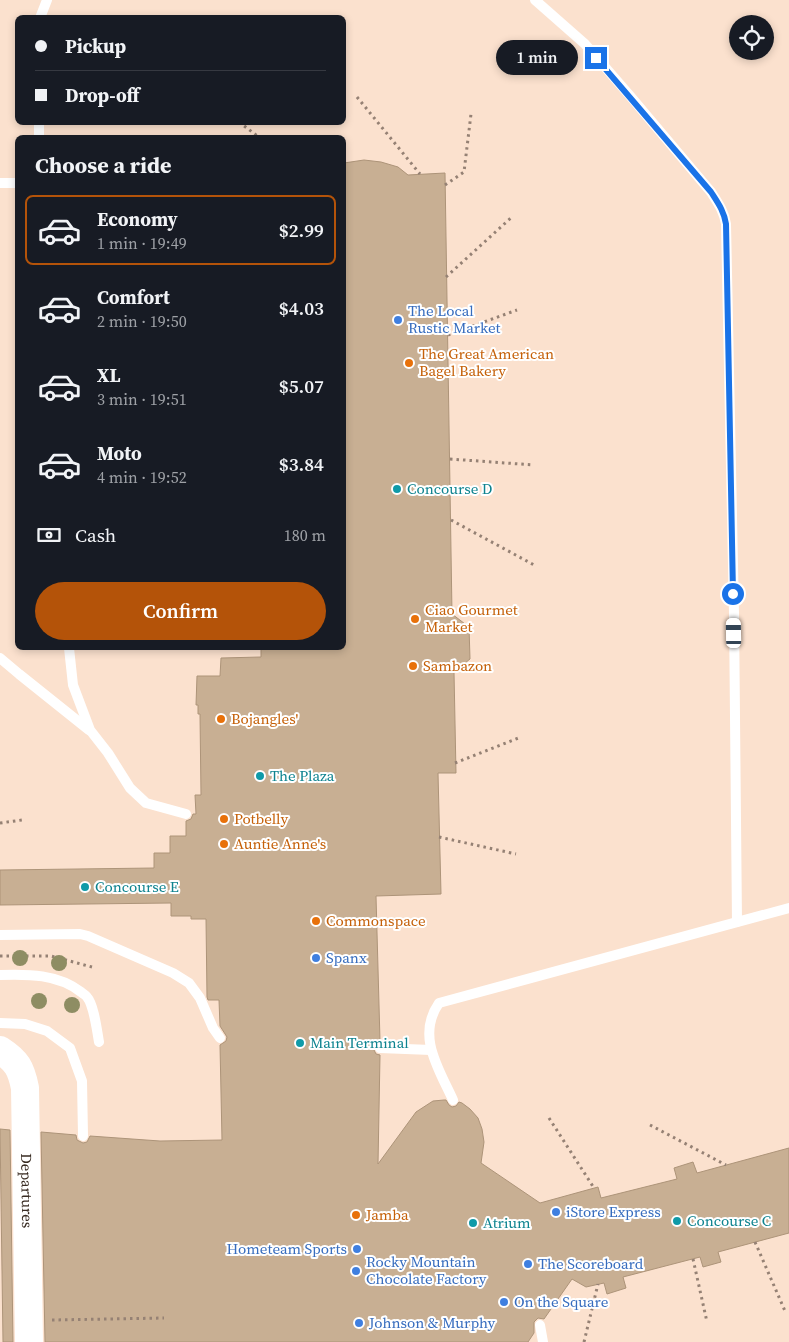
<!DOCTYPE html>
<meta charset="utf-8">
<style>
:root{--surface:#171b24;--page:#20242c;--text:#f1f3f6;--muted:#9ea1a6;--line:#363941;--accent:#b45309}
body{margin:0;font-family:"Source Serif 4",serif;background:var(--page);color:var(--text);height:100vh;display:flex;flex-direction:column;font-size:19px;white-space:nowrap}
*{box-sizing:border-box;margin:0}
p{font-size:16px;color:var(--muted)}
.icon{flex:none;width:28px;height:28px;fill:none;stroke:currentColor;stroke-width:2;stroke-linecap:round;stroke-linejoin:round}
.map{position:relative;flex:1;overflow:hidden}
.panel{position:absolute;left:15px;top:135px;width:331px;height:515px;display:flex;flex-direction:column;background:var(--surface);border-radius:8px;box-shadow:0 2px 8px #0003}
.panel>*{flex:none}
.hud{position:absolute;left:15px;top:15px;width:331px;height:110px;border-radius:8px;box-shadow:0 2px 8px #0003;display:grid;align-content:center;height:110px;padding:0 20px;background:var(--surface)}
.buttons{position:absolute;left:729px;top:15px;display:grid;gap:10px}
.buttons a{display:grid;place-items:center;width:45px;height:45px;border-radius:50%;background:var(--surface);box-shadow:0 2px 8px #0003;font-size:25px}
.end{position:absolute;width:22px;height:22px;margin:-11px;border:6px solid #1a73e8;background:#fff;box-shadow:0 0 0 2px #fff}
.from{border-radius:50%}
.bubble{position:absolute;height:35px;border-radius:18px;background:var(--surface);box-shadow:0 2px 8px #0003;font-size:16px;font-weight:600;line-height:35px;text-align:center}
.car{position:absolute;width:15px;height:30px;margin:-15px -8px;border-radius:6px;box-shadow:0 0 4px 1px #0007;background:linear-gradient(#fff 24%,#345 0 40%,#fff 0 76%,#345 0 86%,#fff 0)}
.hud b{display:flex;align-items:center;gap:18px;height:48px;font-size:19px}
.hud b+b{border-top:1px solid var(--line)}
.hud i{width:12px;height:12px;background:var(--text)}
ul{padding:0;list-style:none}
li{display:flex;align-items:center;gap:15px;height:70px;margin:0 10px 8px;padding:0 10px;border:2px solid transparent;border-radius:8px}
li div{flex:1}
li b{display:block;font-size:19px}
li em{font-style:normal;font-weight:600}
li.on{border-color:var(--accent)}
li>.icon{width:45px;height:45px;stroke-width:1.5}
h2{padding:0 20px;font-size:22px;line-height:60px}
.pay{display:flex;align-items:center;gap:12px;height:55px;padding:0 20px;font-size:19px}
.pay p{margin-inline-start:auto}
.primary-button{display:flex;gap:10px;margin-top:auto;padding:10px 20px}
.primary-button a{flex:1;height:58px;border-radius:30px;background:var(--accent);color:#fff;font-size:20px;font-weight:600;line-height:58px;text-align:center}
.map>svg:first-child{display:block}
</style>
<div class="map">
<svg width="789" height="1342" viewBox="0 0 789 1342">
<rect width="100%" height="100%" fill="#fbe1ce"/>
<!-- building -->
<g fill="#c8af93" stroke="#ad9479">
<path d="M364,160L381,162L398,167L408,175L445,173L452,614L469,627L470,659L454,672L456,773H438L441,894L376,896L380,1041L374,1044L373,1048L376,1054L380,1055L378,1164L416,1112L433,1101L444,1100H446L449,1105L452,1107L456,1106L459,1102L462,1103L470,1109L478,1118L482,1129L484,1142L481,1163L540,1203L598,1187L601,1198L677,1179L674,1168L693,1162L697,1173L789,1148V1233L718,1252L721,1262L703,1267L700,1257L623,1277L626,1288L607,1294L604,1283L586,1287L572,1279L544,1319L538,1318L534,1322V1333L528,1342H45L41,1132L76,1135L77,1140L83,1143L87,1142L90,1136L160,1141L222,1140L220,1045L226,1041L227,1037L220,1026L219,1000H208L207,997L206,919H191V916H171V903L0,905V870L154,868V853H170V836H186V821L191,819L193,814H196L195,795H201L200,714H198V705H196L197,676H220L221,658L261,657V648H344V163Z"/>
<path d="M0,1129L10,1130L13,1342H3Z"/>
</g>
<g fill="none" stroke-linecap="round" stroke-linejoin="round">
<!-- path -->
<g stroke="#958174" stroke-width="3" stroke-dasharray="2.5 4" stroke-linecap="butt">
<path d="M357,97L420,174"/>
<path d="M239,122L260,138"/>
<path d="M445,185L464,172L471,114"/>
<path d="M446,277L513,216"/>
<path d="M448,335L517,310"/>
<path d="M450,459L534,465"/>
<path d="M451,520L536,566"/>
<path d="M455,763L521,737"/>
<path d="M0,823L22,820"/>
<path d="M439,837L516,854"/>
<path d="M0,956H51L92,967"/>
<path d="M549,1118L594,1188"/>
<path d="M650,1125L726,1165"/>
<path d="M755,1242L785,1311"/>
<path d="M693,1259L707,1322"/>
<path d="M52,1320L164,1318"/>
<path d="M584,1342L598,1284"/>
</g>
<!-- service -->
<g stroke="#fff" stroke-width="10">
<path d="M535,0L585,44L631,97L711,192C718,203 724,211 726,224L734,614L737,922"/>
<path d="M40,18L47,0"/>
<path d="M39,122V138"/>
<path d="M0,183H18"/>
<path d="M69,648L73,685L90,730L108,753L130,788L146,803L186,814"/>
<path d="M0,658L19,674L89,730"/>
<path d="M0,935L80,934L88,936L173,973L189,983L200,998L213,1028L220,1038"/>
<path d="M0,975C28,974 58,974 81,992C83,994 86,995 87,997C94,1005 97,1031 99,1042"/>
<path d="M0,1023L25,1024L47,1031L70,1048L82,1081L83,1136"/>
<path d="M380,1048L431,1050"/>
<path d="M453,1100C439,1069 416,1036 439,1003L789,908"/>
<path d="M540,1325L543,1342"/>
</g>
<!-- secondary -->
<path stroke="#fff" stroke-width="28" id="s1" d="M0,1050C17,1061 21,1068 25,1088L29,1342"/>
</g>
<!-- trees -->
<g fill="#8e8d63">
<circle cx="20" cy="958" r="8"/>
<circle cx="59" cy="963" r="8"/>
<circle cx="39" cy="1001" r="8"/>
<circle cx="72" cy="1005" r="8"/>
</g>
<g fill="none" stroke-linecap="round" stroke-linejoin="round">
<!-- route -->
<path stroke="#1a73e8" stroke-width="6" d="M596,58L711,192C718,203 724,211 726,224L733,594"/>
</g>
<!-- markers -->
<g fill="#3f7fe0" stroke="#fff" stroke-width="2">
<circle cx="398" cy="320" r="5"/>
<circle cx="316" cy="958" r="5"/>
<circle cx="556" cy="1212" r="5"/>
<circle cx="357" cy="1249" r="5"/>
<circle cx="528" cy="1264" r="5"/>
<circle cx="356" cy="1271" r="5"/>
<circle cx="504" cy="1302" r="5"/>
<circle cx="359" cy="1323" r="5"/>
</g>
<g fill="#e8710a" stroke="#fff" stroke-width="2">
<circle cx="409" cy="363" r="5"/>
<circle cx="415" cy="619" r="5"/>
<circle cx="413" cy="666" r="5"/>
<circle cx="221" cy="719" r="5"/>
<circle cx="224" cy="819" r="5"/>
<circle cx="224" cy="844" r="5"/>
<circle cx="316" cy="921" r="5"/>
<circle cx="356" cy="1215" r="5"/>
</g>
<g fill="#0f9aa8" stroke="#fff" stroke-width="2">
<circle cx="397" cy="489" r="5"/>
<circle cx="260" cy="776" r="5"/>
<circle cx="85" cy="887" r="5"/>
<circle cx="300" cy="1043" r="5"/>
<circle cx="677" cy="1221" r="5"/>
<circle cx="473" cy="1223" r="5"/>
</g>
<g text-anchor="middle" stroke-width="4" stroke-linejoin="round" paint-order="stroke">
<!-- shop labels -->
<g font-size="15" fill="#366cbe" stroke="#fff" text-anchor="start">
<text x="408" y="316">The Local<tspan x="408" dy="17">Rustic Market</tspan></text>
<text x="326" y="963">Spanx</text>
<text x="566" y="1217">iStore Express</text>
<text x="347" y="1254" text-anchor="end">Hometeam Sports</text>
<text x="366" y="1267">Rocky Mountain<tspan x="366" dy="17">Chocolate Factory</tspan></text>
<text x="538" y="1269">The Scoreboard</text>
<text x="514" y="1307">On the Square</text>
<text x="369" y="1328">Johnson &amp; Murphy</text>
</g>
<!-- food labels -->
<g font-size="15" fill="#c56008" stroke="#fff" text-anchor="start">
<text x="419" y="359">The Great American<tspan x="419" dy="17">Bagel Bakery</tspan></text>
<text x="425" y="615">Ciao Gourmet<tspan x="425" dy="17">Market</tspan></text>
<text x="423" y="671">Sambazon</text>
<text x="231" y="724">Bojangles'</text>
<text x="234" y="824">Potbelly</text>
<text x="234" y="849">Auntie Anne's</text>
<text x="326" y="926">Commonspace</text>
<text x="366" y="1220">Jamba</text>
</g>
<!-- culture labels -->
<g font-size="15" fill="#0d838f" stroke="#fff" text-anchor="start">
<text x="407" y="494">Concourse D</text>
<text x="270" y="781">The Plaza</text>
<text x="95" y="892">Concourse E</text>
<text x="310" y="1048">Main Terminal</text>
<text x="687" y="1226">Concourse C</text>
<text x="483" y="1228">Atrium</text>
</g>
<!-- street labels -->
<g font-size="15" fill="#382b22" stroke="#fff">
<text dy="5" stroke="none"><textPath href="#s1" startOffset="150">Departures</textPath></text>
</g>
</g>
</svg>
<div class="buttons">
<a><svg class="icon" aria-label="locate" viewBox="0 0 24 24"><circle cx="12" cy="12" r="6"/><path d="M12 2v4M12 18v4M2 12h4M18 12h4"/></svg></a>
</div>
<i class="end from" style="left:733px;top:594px"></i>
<i class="end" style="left:596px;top:58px"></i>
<div class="bubble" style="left:496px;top:40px;width:82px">1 min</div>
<i class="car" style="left:734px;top:633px;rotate:359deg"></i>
<div class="hud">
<b><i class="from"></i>Pickup</b>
<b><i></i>Drop-off</b>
</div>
<section class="panel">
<h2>Choose a ride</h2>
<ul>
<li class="on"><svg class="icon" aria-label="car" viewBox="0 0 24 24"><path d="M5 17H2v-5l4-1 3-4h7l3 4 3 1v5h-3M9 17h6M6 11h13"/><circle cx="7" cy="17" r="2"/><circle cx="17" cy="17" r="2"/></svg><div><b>Economy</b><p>1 min · 19:49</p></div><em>$2.99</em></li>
<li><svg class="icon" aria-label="car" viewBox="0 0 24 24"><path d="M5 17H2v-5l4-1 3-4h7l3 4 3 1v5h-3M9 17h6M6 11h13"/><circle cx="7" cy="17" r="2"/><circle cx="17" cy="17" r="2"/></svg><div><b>Comfort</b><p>2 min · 19:50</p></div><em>$4.03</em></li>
<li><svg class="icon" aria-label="car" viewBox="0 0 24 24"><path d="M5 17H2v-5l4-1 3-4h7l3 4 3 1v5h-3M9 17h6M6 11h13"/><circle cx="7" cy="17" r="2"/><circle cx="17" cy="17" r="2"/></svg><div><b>XL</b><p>3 min · 19:51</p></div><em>$5.07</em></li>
<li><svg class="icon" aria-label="car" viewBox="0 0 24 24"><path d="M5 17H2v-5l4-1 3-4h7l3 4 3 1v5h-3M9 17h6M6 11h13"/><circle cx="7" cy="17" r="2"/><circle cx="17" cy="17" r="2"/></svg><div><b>Moto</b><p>4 min · 19:52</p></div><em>$3.84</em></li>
</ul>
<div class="pay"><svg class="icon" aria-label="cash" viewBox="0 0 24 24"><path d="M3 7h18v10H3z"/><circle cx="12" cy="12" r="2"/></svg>Cash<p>180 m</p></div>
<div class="primary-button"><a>Confirm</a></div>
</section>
</div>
